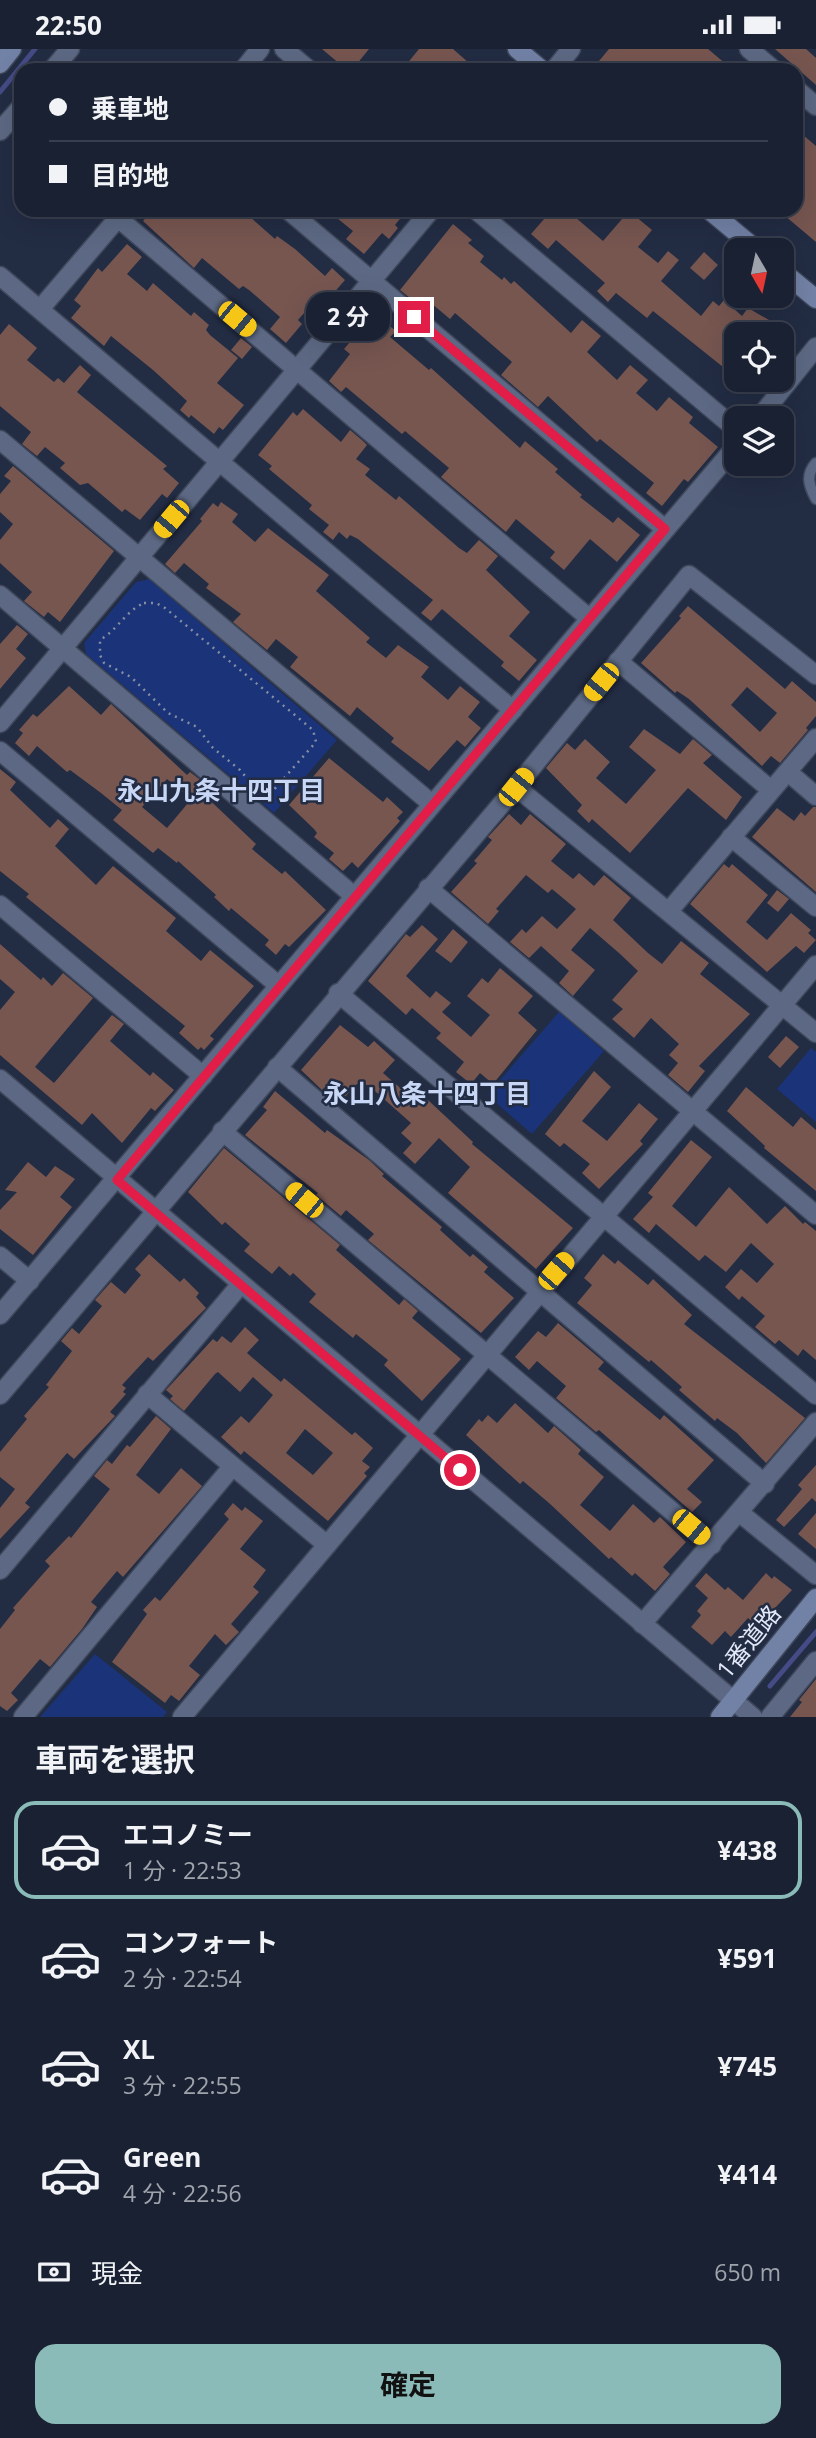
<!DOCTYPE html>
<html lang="ja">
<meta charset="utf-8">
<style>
:root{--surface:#1a2132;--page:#272e3e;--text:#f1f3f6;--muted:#9fa3ac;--line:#383e4d;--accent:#8bbbb9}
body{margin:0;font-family:"Open Sans","Noto Sans JP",sans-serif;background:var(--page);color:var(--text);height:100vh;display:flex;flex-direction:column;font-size:26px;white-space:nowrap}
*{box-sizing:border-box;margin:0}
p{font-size:23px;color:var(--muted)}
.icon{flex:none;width:38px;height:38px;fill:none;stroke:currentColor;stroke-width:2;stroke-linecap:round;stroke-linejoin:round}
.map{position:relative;height:1668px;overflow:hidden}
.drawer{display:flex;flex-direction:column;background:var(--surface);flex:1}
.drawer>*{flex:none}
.banner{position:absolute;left:14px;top:14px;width:789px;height:154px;border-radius:21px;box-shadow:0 7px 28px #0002,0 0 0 2px var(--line);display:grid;align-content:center;height:154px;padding:0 35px;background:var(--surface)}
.needle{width:46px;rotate:171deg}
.buttons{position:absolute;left:724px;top:189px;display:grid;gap:14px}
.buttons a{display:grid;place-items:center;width:70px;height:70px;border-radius:14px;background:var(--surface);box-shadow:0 7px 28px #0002,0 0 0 2px var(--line);font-size:35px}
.end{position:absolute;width:32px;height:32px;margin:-16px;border:9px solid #e11d48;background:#fff;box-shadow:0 0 0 4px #fff}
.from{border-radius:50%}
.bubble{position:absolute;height:49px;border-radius:21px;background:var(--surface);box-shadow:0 7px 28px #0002,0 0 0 2px var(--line);font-size:23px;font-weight:700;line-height:49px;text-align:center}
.car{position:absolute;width:21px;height:42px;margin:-21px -10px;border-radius:9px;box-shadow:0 0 5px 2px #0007;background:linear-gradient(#f5c518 24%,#345 0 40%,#f5c518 0 76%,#345 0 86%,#f5c518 0)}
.banner b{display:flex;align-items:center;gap:24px;height:66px;font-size:26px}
.banner b+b{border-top:2px solid var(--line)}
.banner i{width:18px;height:18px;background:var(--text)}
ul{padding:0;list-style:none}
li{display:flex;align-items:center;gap:21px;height:98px;margin:0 14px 10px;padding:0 21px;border:4px solid transparent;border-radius:21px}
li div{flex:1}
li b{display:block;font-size:26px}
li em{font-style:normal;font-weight:700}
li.current{border-color:var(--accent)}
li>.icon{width:63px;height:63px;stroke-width:1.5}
h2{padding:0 35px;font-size:32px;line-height:84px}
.pay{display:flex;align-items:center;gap:18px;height:77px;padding:0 35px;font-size:26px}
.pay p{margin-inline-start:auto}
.cta{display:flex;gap:14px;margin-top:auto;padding:14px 35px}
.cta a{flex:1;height:80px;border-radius:21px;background:var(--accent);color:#111;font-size:28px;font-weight:700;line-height:80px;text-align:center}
.status{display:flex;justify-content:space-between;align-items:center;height:49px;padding:0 35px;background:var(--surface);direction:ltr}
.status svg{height:19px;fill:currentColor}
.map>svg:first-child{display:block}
</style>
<div class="status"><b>22:50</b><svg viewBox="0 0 49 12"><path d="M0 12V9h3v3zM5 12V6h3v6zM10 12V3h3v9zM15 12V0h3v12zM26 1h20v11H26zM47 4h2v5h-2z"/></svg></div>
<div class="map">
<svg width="816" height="1668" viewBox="0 0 816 1668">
<rect width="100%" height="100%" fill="#222c43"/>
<!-- park -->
<g fill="#1b3378">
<path d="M149,530L337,691L274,764L86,605L84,594L136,533Z"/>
<path d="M559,963L604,1002L532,1085L487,1046Z"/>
<path d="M811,999L816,1003V1073L777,1040Z"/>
<path d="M95,1605L167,1663L163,1668H40Z"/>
</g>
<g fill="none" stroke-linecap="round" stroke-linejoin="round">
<!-- stream -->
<g stroke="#454b85" stroke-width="5">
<path d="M0,43L35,0"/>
<path d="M770,1637L816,1583"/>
</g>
</g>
<!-- building -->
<g fill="#775650" fill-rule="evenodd">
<path d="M322,0H369L352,21H347Z"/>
<path d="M419,0H453L477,21H402Z"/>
<path d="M609,0H708L733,21H684L677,15L672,21H609L599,12Z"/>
<path d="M775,0H806L816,9V36Z"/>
<path d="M796,80L816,97V193L778,161H796Z"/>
<path d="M153,161H242L275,190L277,187L295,200L325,227L332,219L345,231L325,254L318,248L298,271L302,275L286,294L270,280L280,268L249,241L243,237L239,240L202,209L194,219L143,172Z"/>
<path d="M327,161H407L395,176L398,179L389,190L382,184L364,205L346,190L353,182Z"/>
<path d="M552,161H581L575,168L603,192L629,162L652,181L638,198L658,214L668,202L679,211L661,232L701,267L713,252L719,257L724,251L742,267L748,259L769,271L758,285H737V312L728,322L653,262L647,269L616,244L608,253L597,242L605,234L556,191L548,200L531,185Z"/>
<path d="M453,175L472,191L468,194L484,207L480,213L502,231L504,228L511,235L514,232L571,284L582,271L601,287L587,303L617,331L630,316L648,331L636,344L657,362L669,348L693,368L689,374L718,398L688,433L684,430L662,457L646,444L654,434L600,390L597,393L548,347L538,358L501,326L512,313L455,264L450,270L425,249L419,256L400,241Z"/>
<path d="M127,195L142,208L127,225L147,242L153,234L191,267L194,263L209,276L206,281L210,286L238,309L217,334L244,356L223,381L219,378L214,385L191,366L189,369L180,361L187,352L153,321L111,287L104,297L71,269L81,257L74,251L98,219L102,223Z"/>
<path d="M704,203L718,216L704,231L690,219Z"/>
<path d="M379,268L396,282L390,288L429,321L431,319L520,399L525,392L558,420L555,423L582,446L580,448L613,474L618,468L640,486L617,513L590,490L564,521L550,509L555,503L516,470L506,483L441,428L449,419L405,382L402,385L346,338L341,343L329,332L350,305L344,300L366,274L371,278Z"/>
<path d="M9,275L37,299L27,311L54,333L58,329L64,334L80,316L91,326L77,343L167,417L163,420L179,434L167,449L162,445L140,471L125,460L122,463L88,434L80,436L60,419L65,414L45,398L37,407L22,395L31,383L0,357V286Z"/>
<path d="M241,289L252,298L242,310L231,301Z"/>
<path d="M303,360L341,393L350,381L363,392L367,396L356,410L370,420L365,426L396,451L399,447L459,499L467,504L479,491L498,507L486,521L530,563L509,587L537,611L519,632L501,617L504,613L442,560L431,572L421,564L433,551L358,490L350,486L347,490L339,483L333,491L323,483L329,476L309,460L312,456L269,420L272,417L258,406L293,363L297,367Z"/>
<path d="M13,417L114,502L60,573L48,563L44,568L24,552L32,543L0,514V491L13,475L0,463V445L11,432L4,427Z"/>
<path d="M221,453L238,465L232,473L255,493L268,479L329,526L316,542L370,589L366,593L386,609L398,596L429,618L421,628L448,651L460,637L480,653L468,668L481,679L465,698L457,691L429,722L391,693L394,689L357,658L350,667L290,618L298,608L276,590L267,601L233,573L241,565L206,539L209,535L184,514L175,524L165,515L202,472L200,470L213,454L218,458Z"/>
<path d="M688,557L785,640L792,632L816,653V667L806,679L808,681L780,714L771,707L762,717L689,650L677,642L675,644L641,614L681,569L679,567ZM747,638L777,664L760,683L731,656Z"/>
<path d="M17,576L28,585L16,600L26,609L0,640V595Z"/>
<path d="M69,637L101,666L111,655L187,726L190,723L203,733L190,749L167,730L142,758L167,779L199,741L256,795L252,800L282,825L285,822L326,861L289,898L285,895L276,906L265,896L269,891L231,859L229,862L214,848L216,846L178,812L177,814L158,799L153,804L113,771L122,761L101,744L70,721L67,723L37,697L29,707L15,694L23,684L19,681L33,665L37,668Z"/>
<path d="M644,680L680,705L693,690L712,706L703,714L742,748L726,771L688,739L630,804L592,770L589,774L577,762L582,756L546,719L567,694L575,701L585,690L610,713L596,729L626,755L656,721L629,698Z"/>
<path d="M329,709L383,753L387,748L403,763L397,769L400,772L358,819L352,813L343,822L329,810L334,804L314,788L317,784L314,780L289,756Z"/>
<path d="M0,720L16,733L10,741L50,779L58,770L69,780L55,797L96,836L113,817L176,869L166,882L201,912L210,901L254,937L210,987L214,990L204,1001L201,998L198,1001L179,984L185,977L26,848L29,845L0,822Z"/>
<path d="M813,758H816V843L752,788L777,759L794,772L801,763L805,767Z"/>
<path d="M509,765L521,776L530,765L566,795L551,812L573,830L579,824L594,837L604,826L631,849L613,871L648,904L662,915L681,892L709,914L700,925L750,965L699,1017L705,1022L688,1043L668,1026L678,1014L669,1006L679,995L651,969L634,989L612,970L623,960L612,951L638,922L619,904L590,879L571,901L595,921L573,947L559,934L569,922L541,897L529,909L510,893L522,880L526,884L542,867L557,880L576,860L552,840L548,844L526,826L496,860L499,862L488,875L451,843L477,814L474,812L492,791L488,788Z"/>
<path d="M724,815L729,819L732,815L768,846L746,873L767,891L791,864L811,881L808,884L816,891L804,904L796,897L767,923L690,855Z"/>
<path d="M777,841L789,850L778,863L767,854Z"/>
<path d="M422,876L438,890L406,927L430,949L436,942L451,954L442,963L471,988L490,966L467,947L482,929L488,934L500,919L533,947L518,964L537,981L493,1035L480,1024L471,1035L456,1023L464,1013L436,989L441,984L412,959L406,966L368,932L406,885L410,888Z"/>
<path d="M453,880L468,893L451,914L435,902Z"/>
<path d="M0,895L41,931L43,928L52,937L63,924L93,949L35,1018L54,1034L112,966L124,975L110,992L150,1027L153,1023L174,1041L155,1062L151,1059L122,1094L92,1064L82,1076L0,1006V961L15,943L0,930Z"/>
<path d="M340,976L368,998L374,992L395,1011L383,1024L406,1044L411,1038L429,1052L473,1093L472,1095L573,1179L536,1220L448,1144L470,1118L439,1089L415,1115L403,1104L412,1094L401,1084L411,1074L368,1036L357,1035L342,1051L326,1037L322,1041L301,1021Z"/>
<path d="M786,987L799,998L780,1019L768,1008Z"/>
<path d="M594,1022L611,1038L582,1072L607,1092L639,1054L658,1070L640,1092L643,1095L599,1140L582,1124L590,1115L564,1094L560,1098L545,1085Z"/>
<path d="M746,1038L793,1078L801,1068L816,1081V1142L764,1099L765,1097L727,1062Z"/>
<path d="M275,1042L325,1084L327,1081L369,1111L384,1125L382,1127L442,1178L440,1181L470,1208L473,1205L488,1218L484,1223L514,1249L481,1284L368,1191L374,1185L346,1161L341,1167L316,1146L318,1144L245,1086L267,1061L263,1058Z"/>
<path d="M691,1091L712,1108L672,1157L696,1178L729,1138L767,1175L785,1157L803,1175L805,1173L816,1182V1311L803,1300L798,1307L779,1291L775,1295L755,1278L765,1267L742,1247L739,1251L725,1238L741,1220L757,1234L774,1215L751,1194L726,1223L705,1206L699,1212L656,1175L649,1184L633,1170L653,1148L648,1144Z"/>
<path d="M224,1099L340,1196L336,1201L399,1256L404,1250L418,1262L412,1269L461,1310L422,1352L384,1316L388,1311L356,1285L353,1289L309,1253L316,1245L293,1224L290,1227L279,1217L272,1225L244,1202L250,1195L225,1173L222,1176L188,1143Z"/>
<path d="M28,1113L46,1128L55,1117L75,1130L60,1148L72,1158L33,1206L0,1180V1161L17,1143L5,1141Z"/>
<path d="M149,1205L180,1233L184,1229L199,1244L196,1248L206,1259L153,1312L148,1308L122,1336L126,1339L123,1343L126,1345L110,1363L115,1367L74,1410L67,1404L25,1454L30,1458L0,1490V1459L15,1440L0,1428V1403L27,1370L24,1367L49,1338L46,1336L72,1302L61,1292L72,1279L79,1285L102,1257L95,1251L111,1233L125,1245L141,1226L135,1220Z"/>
<path d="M603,1205L615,1215L618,1211L648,1236L653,1230L692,1266L684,1275L805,1369L766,1414L737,1384L717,1369L715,1372L679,1341L682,1338L651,1311L649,1313L577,1254L592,1236L584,1229Z"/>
<path d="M558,1274L604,1313L598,1320L660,1371L664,1366L714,1411L687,1440L702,1453L692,1463L599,1381L596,1383L556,1349L566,1337L537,1312L529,1321L515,1308L538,1282L546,1288Z"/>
<path d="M245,1278L259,1291L247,1304L281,1333L284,1329L352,1386L355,1383L373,1399L362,1412L370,1418L364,1424L367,1427L328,1472L244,1402L241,1406L221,1388L241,1367L249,1374L273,1346L253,1328L240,1343L218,1323L215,1325L184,1362L170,1350L173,1347L166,1341L213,1290L217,1293L222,1287L231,1294ZM305,1380L333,1404L313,1426L286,1404Z"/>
<path d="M515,1354L548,1384L554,1377L581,1401L578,1405L604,1428L580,1456L610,1482L633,1455L654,1474L660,1468L686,1493L663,1518L670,1525L655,1542L635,1524L632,1527L611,1508L609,1510L549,1454L523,1432L520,1435L466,1386L479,1370L482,1373L488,1366L497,1374Z"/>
<path d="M156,1367L171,1380L136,1426L159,1445L181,1419L202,1437L123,1528L117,1522L91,1553L97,1558L82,1580L50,1618L40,1610L11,1644L18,1651L7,1662L0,1657V1580L15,1561L13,1559L50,1517L45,1512L69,1487L71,1489L110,1440L94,1427L107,1411L112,1415L127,1396L130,1398Z"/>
<path d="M816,1416V1453L812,1449L784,1478L776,1471L802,1440L798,1436Z"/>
<path d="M233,1454L242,1462L245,1458L263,1472L240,1500L266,1521L253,1538L259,1543L231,1575L239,1583L226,1596L215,1585L189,1617L200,1626L179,1652L171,1646L165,1654L112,1613L147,1565L143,1561L155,1548L160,1552L229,1470L224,1465Z"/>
<path d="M816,1464V1500L798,1485Z"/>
<path d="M706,1524L725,1541L728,1538L743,1551L766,1524L772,1530L774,1527L792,1541L758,1577L748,1569L731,1588L725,1582L712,1596L691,1578L701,1566L697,1562L708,1549L695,1537Z"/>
<path d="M816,1630V1668H790L802,1653L799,1651Z"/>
</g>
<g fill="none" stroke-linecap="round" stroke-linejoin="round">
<defs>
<path id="lane" d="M816,414C805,426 809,437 816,450"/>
<g id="street">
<path d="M284,0L309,21"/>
<path d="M749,0L774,21"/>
<path d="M52,21L70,0"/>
<path d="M243,21L260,0"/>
<path d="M554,21L571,0"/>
<path d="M796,40L816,57"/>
<path d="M0,82L21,58"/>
<path d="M288,161L665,480"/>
<path d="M476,161L737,381"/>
<path d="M118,169L589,569"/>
<path d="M0,227L513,661"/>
<path d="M40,260L124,162"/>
<path d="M759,369L816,298"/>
<path d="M0,391L432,755"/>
<path d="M0,546L354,847"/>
<path d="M618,612L771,741"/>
<path d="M0,674L431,161"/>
<path d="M0,702L278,936"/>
<path d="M788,723L816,747"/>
<path d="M516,738L816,984"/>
<path d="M731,788L816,858"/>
<path d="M428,839L816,1166"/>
<path d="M0,856L203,1027"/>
<path d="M669,862L816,689"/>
<path d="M338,944L816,1346"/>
<path d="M277,1018L765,1435"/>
<path d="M0,1030L753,1668"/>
<path d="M222,1082L712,1496"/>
<path d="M0,1207L30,1232"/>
<path d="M0,1266L737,396"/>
<path d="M147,1345L327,1496"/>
<path d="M0,1346L516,738L689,526L816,626"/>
<path d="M740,1464L816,1526"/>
<path d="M0,1521L241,1235"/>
<path d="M642,1575L816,1373"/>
<path d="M23,1668L232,1418"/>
<path d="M182,1668L816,916"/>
<path d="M770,1668L816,1612"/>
</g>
<g id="secondary">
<path d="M517,0L542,21"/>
<path d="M0,15L12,0"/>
<path d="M709,161L757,201"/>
<path d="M782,222L816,250"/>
<path d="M720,1668L816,1549"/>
</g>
</defs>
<!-- lane casing -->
<use href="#lane" stroke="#3f475b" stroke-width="13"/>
<!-- street casing -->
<use href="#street" stroke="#3f475b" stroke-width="21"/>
<!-- secondary casing -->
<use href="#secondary" stroke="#3f475b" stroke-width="21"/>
<!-- path -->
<path stroke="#868fa2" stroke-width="2.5" stroke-dasharray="2 5" stroke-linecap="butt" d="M144,554H156L165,559L313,681L316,693L271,744H259L240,721L213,699L197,678L168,664L131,628L104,614L100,606V591C117,581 126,562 144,554Z"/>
<!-- lane -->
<use href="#lane" stroke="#5d6984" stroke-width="10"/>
<!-- street -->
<use href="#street" stroke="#5d6984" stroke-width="18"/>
<!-- secondary -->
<use href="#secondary" stroke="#7282a6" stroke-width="18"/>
</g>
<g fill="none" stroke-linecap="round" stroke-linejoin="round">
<!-- route -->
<path stroke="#e11d48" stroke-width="9" d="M414,268L665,480L117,1131L460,1421"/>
</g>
<g text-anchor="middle" stroke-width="5" stroke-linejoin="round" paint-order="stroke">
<!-- street labels -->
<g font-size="24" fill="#e2e9f9" stroke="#222c43">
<text transform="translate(749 1593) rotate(-51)" y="8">1番道路</text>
</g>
<!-- neighbourhood labels -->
<g font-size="26" font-weight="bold" fill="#c9d7f6" stroke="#222c43">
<text x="221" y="751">永山九条十四丁目</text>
<text x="427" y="1054">永山八条十四丁目</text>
</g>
</g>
</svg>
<div class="buttons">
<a><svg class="needle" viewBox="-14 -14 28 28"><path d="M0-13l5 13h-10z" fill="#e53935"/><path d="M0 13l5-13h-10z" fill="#9fa3ac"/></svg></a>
<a><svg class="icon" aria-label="locate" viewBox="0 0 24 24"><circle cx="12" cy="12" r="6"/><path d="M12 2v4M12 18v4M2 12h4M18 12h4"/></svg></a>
<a><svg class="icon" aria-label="layers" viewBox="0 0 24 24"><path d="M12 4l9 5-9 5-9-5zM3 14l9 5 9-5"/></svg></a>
</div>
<i class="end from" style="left:460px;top:1421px"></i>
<i class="end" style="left:414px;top:268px"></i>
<div class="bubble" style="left:306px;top:243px;width:84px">2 分</div>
<i class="car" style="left:237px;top:270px;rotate:130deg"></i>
<i class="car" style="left:171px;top:470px;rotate:220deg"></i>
<i class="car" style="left:601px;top:633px;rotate:219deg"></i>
<i class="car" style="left:516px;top:738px;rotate:39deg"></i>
<i class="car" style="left:304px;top:1151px;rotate:310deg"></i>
<i class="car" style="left:556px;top:1222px;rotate:41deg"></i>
<i class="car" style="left:691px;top:1478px;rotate:130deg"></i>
<div class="banner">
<b><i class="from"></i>乗車地</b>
<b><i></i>目的地</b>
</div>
</div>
<section class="drawer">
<h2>車両を選択</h2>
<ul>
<li class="current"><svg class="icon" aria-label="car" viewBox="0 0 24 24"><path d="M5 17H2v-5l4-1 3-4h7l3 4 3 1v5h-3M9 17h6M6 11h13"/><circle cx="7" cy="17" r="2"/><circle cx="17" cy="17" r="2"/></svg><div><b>エコノミー</b><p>1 分 · 22:53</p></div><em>¥438</em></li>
<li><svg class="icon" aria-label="car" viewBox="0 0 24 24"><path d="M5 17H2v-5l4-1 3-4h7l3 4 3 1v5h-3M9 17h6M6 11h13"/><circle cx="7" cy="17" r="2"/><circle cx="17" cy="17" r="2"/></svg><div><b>コンフォート</b><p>2 分 · 22:54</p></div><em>¥591</em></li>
<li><svg class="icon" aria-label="car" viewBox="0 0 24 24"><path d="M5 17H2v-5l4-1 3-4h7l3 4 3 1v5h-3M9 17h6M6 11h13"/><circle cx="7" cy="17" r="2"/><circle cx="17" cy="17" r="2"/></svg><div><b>XL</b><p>3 分 · 22:55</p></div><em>¥745</em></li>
<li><svg class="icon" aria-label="car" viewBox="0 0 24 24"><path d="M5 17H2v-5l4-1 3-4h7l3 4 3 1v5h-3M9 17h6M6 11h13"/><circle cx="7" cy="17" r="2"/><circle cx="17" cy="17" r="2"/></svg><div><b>Green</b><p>4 分 · 22:56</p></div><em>¥414</em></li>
</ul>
<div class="pay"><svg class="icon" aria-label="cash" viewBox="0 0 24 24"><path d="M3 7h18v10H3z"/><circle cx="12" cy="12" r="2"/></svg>現金<p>650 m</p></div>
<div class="cta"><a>確定</a></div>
</section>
